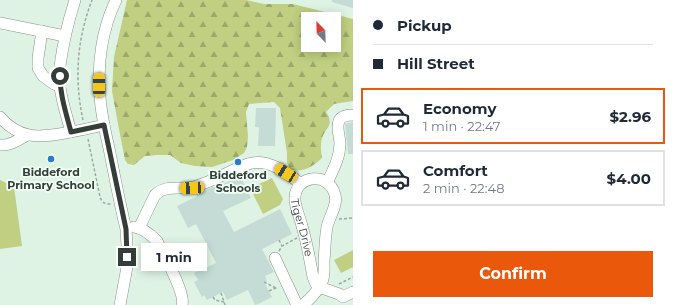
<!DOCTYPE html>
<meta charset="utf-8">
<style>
:root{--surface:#fff;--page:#f2f2f3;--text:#1f2937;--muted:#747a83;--line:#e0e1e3;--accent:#ea580c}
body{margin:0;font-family:Montserrat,sans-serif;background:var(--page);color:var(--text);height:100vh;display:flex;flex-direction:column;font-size:15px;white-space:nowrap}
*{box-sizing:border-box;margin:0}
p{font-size:13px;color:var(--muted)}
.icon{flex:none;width:22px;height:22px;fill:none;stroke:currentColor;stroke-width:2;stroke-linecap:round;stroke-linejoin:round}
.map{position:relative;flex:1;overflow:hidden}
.details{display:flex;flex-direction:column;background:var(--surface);width:320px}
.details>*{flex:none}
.banner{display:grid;align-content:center;height:88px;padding:0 20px;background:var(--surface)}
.needle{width:26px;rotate:337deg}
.tools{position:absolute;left:301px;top:12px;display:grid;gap:8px}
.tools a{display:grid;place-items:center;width:40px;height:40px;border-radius:0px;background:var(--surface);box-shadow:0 2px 10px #0003;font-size:20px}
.end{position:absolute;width:18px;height:18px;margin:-9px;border:5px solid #353d38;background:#fff;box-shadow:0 0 0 2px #fff}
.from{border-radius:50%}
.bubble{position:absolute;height:28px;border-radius:0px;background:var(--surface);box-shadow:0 2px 10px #0003;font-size:13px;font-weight:700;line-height:28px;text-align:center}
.car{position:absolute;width:12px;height:24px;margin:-12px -6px;border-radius:5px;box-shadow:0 0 3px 1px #0007;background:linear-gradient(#f5c518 24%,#345 0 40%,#f5c518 0 76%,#345 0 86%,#f5c518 0)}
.banner b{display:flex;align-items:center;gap:14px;height:38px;font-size:15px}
.banner b+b{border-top:1px solid var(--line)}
.banner i{width:10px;height:10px;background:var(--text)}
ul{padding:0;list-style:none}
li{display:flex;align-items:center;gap:12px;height:56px;margin:0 8px 6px;padding:0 12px;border:2px solid var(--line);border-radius:0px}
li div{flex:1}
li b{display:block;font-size:15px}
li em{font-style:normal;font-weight:700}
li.current{border-color:var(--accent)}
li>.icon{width:36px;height:36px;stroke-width:1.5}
.action{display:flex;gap:8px;margin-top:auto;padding:8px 20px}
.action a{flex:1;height:46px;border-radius:0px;background:var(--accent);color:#fff;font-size:16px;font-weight:700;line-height:46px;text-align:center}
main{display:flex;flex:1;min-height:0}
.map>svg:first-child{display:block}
</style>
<main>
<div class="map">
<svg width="353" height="305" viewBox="0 0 353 305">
<defs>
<pattern id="forest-firs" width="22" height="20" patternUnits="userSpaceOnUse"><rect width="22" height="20" fill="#c0cf81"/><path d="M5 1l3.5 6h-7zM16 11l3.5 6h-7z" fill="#9da96b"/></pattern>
</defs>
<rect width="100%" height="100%" fill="#dff3e5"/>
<!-- forest -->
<path fill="url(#forest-firs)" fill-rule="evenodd" d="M127,0H246L264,4H293L353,19V101L334,104L326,112C335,125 326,127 322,138C320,145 321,152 322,158C312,167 305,172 291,170L287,163V153L280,108L274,102L249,104L246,112L248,136L247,147L244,153L233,160L212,167L195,166L181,163L170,155H157L145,156L134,165L128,164L125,160L118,124L112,91L114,57ZM308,19H334V45H308Z"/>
<!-- green -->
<g fill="#c0cf81">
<path d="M272,178L283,199L280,205L263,214L250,188Z"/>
<path d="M0,180L14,187L22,246L0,249Z"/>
<path d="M353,250V267L341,273L334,260Z"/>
</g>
<!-- building -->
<g fill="#c4dcd5">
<path d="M332,0H353V8L332,2Z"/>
<path d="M256,108H276L275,146H258L259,127H255Z"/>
<path d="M353,122V154H348L345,124Z"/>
<path d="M240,176L251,198L223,211L234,232L280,209L292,234L262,249L274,272L265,276L267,281L264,282L272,297L256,305H255L248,290L227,300L223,292L207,300L204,295L202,297L194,282L198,280L194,273L216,263L196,224L188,228L177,206L197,196L196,194L198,193L215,186V188Z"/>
</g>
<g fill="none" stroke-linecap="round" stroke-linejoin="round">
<defs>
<g id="minor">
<path d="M116,0C102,29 97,64 100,96C101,115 106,134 110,153C115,179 120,204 126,229L127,246V267L120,305"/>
<path d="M0,23L65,36"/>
<path d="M42,31L38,58V68L43,76L54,84L60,86"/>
<path d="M0,117C19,139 39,138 65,133C78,131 91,128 104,125"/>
<path d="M71,132C67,117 62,102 60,87C59,80 60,73 60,66C63,43 68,22 75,0"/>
<path d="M0,145C10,146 18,140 27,135"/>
<path d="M327,183C333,170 340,158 340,143C340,137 336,128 339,121C341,116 348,115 353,115"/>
<path d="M134,227C143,228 151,235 157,241C163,254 186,293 182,305"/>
<path d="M139,228L155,195C166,184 180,190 193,187C212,182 229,171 248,164C268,158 286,172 301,184"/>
<path d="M275,258L297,305"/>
<path d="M319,287L339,294L343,297L353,292"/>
<path id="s1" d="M303,305C310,299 318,291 322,282C325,275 324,268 324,261C325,250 325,238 327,227C329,217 338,205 335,195C329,171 296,175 295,197C294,206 300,217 302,226C307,243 310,260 313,277L316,284L319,287"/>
</g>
</defs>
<!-- minor casing -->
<use href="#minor" stroke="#829488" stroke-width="12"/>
<!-- path -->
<g stroke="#9baaa0" stroke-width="1.5" stroke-dasharray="3 2" stroke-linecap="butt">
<path d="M83,120C74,79 77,39 92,0"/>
<path d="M88,139L100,197C102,203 105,204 111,204"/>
<path d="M339,219L353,218"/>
<path d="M279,240L282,246"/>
<path d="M279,251L282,246L297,238"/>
<path d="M264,282L276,288"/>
<path d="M339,284L353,277"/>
<path d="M269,291L278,287"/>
<path d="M221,293L225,305"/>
<path d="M213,297L215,300L224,302"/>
</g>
<!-- minor -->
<use href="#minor" stroke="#fff" stroke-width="11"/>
</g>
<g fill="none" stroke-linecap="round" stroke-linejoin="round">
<!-- route -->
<path stroke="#353d38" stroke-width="5" d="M60,76C60,95 66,113 71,132L104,125L126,229L127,257"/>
</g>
<!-- markers -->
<g fill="#297ccb" stroke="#effff4" stroke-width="1.5">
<circle cx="51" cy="159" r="4"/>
<circle cx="238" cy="162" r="4"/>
</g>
<g text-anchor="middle" stroke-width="3.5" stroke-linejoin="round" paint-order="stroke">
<!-- poi labels -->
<g font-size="11" font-weight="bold" fill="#353d38" stroke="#effff4">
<text x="51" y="176">Biddeford<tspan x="51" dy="13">Primary School</tspan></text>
<text x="238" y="179">Biddeford<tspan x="238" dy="13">Schools</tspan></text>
</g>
<!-- street labels -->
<g font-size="11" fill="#353d38" stroke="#effff4">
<text dy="4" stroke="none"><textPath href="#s1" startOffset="208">Tiger Drive</textPath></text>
</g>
</g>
</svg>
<div class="tools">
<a><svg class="needle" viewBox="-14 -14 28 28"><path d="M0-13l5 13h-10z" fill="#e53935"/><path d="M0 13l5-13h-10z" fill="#747a83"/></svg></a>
</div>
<i class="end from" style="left:60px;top:76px"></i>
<i class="end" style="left:127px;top:257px"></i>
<div class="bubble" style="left:141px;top:243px;width:66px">1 min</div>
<i class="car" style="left:99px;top:85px;rotate:0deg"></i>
<i class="car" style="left:286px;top:173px;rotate:301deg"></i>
<i class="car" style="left:192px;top:188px;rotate:267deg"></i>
</div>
<section class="details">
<div class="banner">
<b><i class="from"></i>Pickup</b>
<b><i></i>Hill Street</b>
</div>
<ul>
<li class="current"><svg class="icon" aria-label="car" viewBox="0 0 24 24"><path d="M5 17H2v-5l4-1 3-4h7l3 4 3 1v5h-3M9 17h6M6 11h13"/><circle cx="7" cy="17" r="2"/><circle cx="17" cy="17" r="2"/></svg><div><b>Economy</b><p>1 min · 22:47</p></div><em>$2.96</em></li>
<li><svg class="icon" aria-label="car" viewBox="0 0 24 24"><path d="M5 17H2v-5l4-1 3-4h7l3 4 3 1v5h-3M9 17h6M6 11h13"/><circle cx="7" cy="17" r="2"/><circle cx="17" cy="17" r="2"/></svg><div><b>Comfort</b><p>2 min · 22:48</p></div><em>$4.00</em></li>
</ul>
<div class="action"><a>Confirm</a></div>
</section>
</main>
